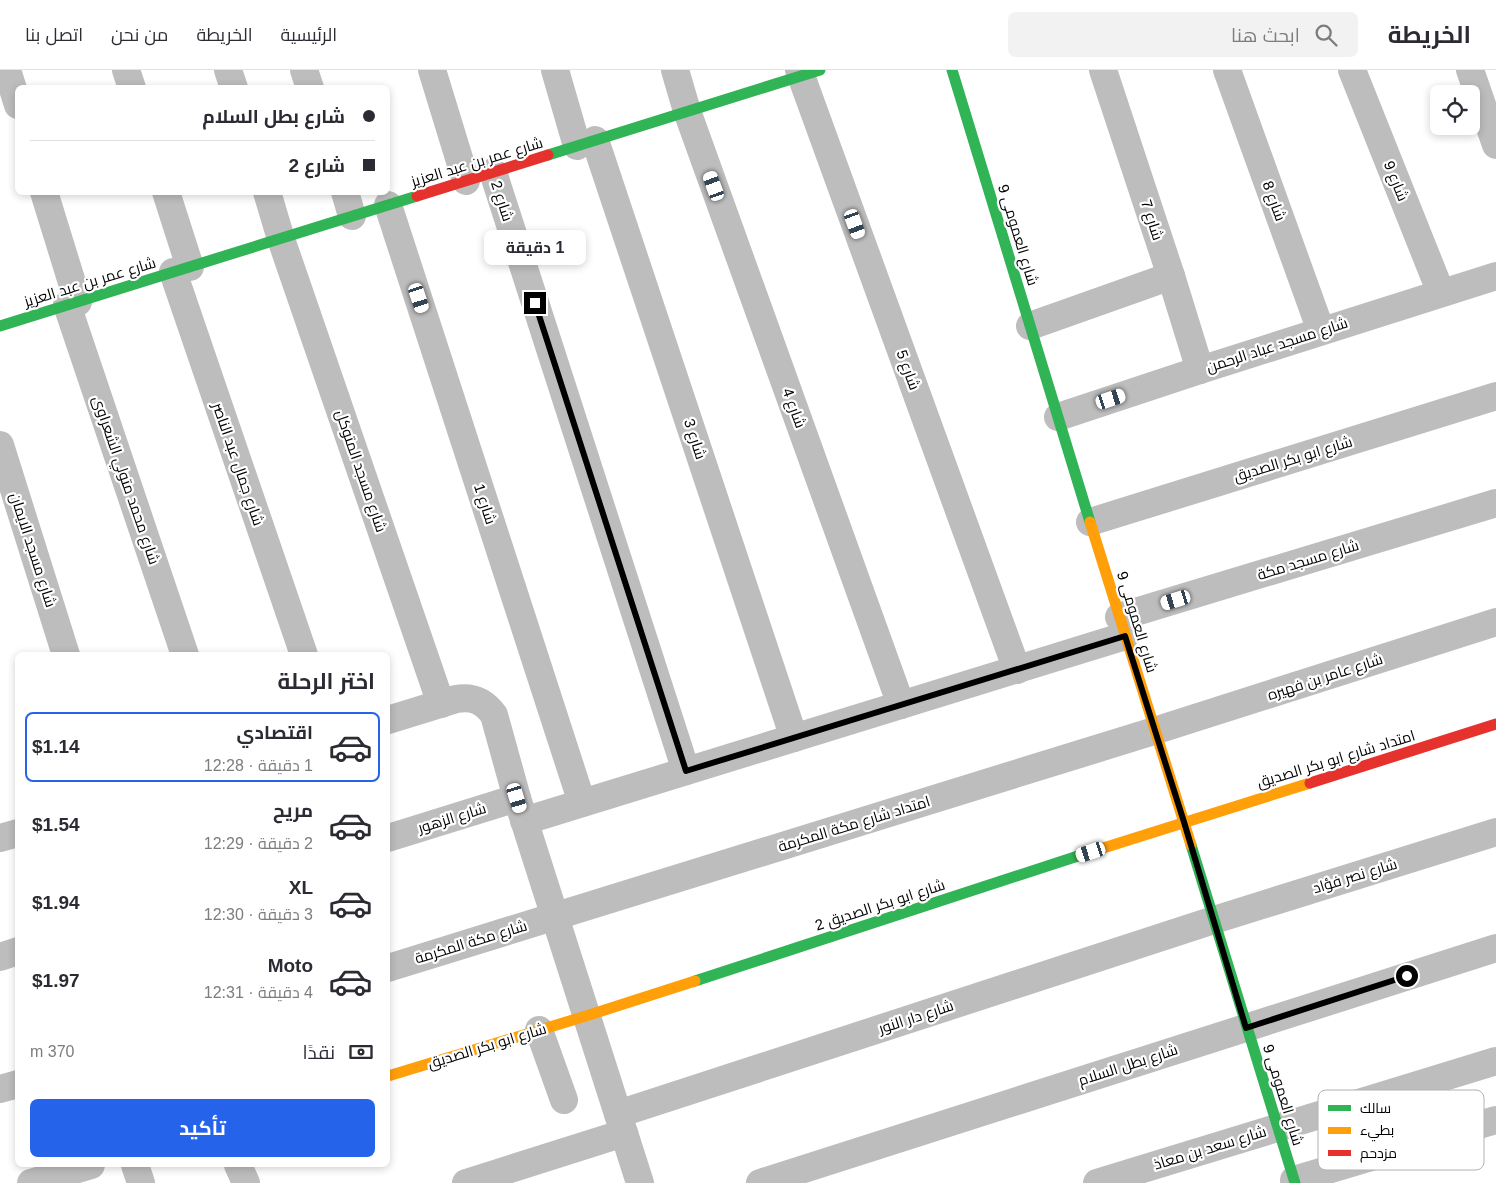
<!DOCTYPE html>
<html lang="ar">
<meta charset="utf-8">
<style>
:root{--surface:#fff;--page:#f2f2f3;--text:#2b2b33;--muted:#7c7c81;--line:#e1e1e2;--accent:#2563eb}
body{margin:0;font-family:Arial,Cairo,sans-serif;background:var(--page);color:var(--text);direction:rtl;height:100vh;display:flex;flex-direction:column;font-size:19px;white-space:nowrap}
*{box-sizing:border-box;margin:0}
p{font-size:16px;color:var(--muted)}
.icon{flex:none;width:28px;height:28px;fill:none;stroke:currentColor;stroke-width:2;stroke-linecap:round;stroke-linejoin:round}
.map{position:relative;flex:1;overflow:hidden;direction:ltr}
.panel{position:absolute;left:15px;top:582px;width:375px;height:515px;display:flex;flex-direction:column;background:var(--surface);border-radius:8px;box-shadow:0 2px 8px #0003;direction:rtl}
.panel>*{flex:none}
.banner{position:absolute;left:15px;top:15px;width:375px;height:110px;border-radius:8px;box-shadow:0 2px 8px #0003;direction:rtl;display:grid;align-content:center;height:110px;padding:0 15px;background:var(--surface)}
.tools{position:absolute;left:1430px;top:15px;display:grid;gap:10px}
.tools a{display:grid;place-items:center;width:50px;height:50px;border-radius:8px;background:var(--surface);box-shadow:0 2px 8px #0003;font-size:25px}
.end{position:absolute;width:22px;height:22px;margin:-11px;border:6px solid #000;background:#fff;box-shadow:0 0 0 2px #fff}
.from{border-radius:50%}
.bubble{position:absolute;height:35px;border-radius:8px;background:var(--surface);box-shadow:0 2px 8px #0003;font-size:16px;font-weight:700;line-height:35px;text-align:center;direction:rtl}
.car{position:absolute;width:15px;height:30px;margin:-15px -8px;border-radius:6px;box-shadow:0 0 4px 1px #0007;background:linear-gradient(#fff 24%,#345 0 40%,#fff 0 76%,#345 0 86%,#fff 0)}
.banner b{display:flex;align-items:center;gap:18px;height:48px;font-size:19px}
.banner b+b{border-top:1px solid var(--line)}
.banner i{width:12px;height:12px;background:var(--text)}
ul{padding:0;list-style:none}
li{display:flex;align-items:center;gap:15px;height:70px;margin:0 10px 8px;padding:0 5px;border:2px solid transparent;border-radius:8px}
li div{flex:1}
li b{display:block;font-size:19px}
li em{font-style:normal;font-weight:700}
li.selected{border-color:var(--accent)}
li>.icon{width:45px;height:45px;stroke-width:1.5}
h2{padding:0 15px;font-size:22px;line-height:60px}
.pay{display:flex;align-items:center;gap:12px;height:55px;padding:0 15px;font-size:19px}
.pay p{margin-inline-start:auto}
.primary-button{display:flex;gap:10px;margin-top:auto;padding:10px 15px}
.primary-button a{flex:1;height:58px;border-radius:8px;background:var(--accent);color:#fff;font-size:20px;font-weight:700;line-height:58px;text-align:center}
header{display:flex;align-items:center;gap:30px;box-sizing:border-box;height:70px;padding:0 25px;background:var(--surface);border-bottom:1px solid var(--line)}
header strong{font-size:24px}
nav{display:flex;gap:28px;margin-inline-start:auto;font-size:18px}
.search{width:350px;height:45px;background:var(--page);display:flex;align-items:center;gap:12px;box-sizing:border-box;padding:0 18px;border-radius:8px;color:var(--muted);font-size:19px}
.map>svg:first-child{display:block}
</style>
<header>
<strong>الخريطة</strong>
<div class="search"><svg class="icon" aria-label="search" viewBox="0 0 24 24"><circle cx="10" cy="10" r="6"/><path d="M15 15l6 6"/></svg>ابحث هنا</div>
<nav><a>الرئيسية</a><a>الخريطة</a><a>من نحن</a><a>اتصل بنا</a></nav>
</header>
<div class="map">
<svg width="1496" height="1113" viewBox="0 0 1496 1113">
<rect width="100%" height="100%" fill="#fff"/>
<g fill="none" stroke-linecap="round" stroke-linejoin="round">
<!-- street -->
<g stroke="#bdbdbd" stroke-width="28">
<path d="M7,0L18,35"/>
<path d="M126,0L132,18"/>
<path d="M228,0L234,18"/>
<path d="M304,0L310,18"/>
<path d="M432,0L466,111"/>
<path d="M555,0L577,76"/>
<path d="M675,0L687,41L901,635"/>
<path d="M799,0L1017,600"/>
<path d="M1103,0L1171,206L1200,300"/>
<path d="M1227,0L1321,261"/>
<path d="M1352,0L1441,223"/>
<path d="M1470,0L1496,75"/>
<path d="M595,70L794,668"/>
<path d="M493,102L686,701"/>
<path d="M44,122L78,232"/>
<path d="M166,122L190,197"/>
<path d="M267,122L281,169L441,634"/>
<path d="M345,122L352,146"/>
<path d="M388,135L582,733"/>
<path d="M173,202L304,585"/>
<path d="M67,235L185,585"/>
<path d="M1030,256L1171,206"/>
<path d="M1058,347L1200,300L1496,206"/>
<path d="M0,375L66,585"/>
<path d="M1090,452L1496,326"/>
<path d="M1119,547L1496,433"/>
<path d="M388,650L456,629C473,626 484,631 494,645L517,728L640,1113"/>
<path d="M524,751L1125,566"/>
<path d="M0,768L18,763"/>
<path d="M388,768L517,728"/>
<path d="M0,887L18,881"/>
<path d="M388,898L1154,661L1496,552"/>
<path d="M539,960L564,1030"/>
<path d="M0,1019L18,1014"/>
<path d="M618,1044L1214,850L1496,762"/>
<path d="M135,1095L141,1113"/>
<path d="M238,1095L246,1113"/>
<path d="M1294,1110L1496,1050"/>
<path d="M31,1113L91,1095"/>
<path d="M466,1113L624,1063"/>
<path d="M760,1113L1496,878"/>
<path d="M1097,1113L1496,991"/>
</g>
<!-- fast -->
<g stroke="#30b455" stroke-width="11">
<path d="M952,0L1090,452"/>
<path d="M548,85L820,0"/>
<path d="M0,256L417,126"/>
<path d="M1191,775L1295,1113"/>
<path d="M695,911L1081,785"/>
</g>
<!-- slow -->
<g stroke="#ff9f0a" stroke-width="11">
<path d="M1090,452L1191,775"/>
<path d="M1081,785L1310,713"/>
<path d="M388,1006L586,946L695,911"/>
</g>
<!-- jam -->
<g stroke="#e5322d" stroke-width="11">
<path d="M417,126L548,85"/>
<path d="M1310,713L1496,654"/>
</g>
</g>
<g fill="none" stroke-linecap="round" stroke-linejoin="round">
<!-- route -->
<path stroke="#000" stroke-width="6" d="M535,233L686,701L1125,566L1184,752L1246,958L1407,906"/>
</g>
<g text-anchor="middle" stroke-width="4.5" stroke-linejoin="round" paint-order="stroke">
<!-- street labels -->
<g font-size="15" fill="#000" stroke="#fff">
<text transform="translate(477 92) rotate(-17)" y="5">شارع عمر بن عبد العزيز</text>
<text transform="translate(1396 111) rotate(68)" y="5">شارع 9</text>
<text transform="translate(502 131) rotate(72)" y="5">شارع 2</text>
<text transform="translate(1274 131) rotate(70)" y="5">شارع 8</text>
<text transform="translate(1152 150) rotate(72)" y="5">شارع 7</text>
<text transform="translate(1018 165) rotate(73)" y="5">شارع العمومى 9</text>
<text transform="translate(90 212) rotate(-17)" y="5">شارع عمر بن عبد العزيز</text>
<text transform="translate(1277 275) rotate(-18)" y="5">شارع مسجد عباد الرحمن</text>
<text transform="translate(908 300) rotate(70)" y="5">شارع 5</text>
<text transform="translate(794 338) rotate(70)" y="5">شارع 4</text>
<text transform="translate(695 369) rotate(72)" y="5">شارع 3</text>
<text transform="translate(1293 389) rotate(-17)" y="5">شارع ابو بكر الصديق</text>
<text transform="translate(238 394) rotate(71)" y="5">شارع جمال عبد الناصر</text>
<text transform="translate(361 401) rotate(71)" y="5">شارع مسجد المتوكل</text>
<text transform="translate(126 410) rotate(71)" y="5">شارع محمد متولي الشعراوى</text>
<text transform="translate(485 434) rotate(72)" y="5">شارع 1</text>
<text transform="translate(33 480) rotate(72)" y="5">شارع مسجد الايمان</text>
<text transform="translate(1308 490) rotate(-17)" y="5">شارع مسجد مكة</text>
<text transform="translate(1137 552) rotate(73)" y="5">شارع العمومى 9</text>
<text transform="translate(1325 607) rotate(-18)" y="5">شارع عامر بن فهيره</text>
<text transform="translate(1336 689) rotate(-17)" y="5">امتداد شارع ابو بكر الصديق</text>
<text transform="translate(452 748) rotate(-17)" y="5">شارع الزهور</text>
<text transform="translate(854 754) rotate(-17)" y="5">امتداد شارع مكة المكرمة</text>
<text transform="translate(1355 806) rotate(-17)" y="5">شارع نصر فؤاد</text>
<text transform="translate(880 835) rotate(-18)" y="5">شارع ابو بكر الصديق 2</text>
<text transform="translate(471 872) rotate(-17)" y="5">شارع مكة المكرمة</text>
<text transform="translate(916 947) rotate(-18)" y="5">شارع دار النور</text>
<text transform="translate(487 976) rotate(-17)" y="5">شارع ابو بكر الصديق</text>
<text transform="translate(1128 995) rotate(-18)" y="5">شارع بطل السلام</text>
<text transform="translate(1283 1025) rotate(73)" y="5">شارع العمومى 9</text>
<text transform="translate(1210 1078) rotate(-17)" y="5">شارع سعد بن معاذ</text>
</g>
</g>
<!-- legend -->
<rect x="1318" y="1020" width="166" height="80" rx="8" fill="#fff" stroke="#b2b2b2" stroke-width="1"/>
<rect x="1328" y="1035" width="23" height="6" fill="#30b455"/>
<rect x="1328" y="1057" width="23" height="7" fill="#ff9f0a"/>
<rect x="1328" y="1080" width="23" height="6" fill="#e5322d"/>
<g font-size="14" fill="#000">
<text x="1360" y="1043">سالك</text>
<text x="1360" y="1065">بطيء</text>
<text x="1360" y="1088">مزدحم</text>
</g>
</svg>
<div class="tools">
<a><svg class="icon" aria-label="locate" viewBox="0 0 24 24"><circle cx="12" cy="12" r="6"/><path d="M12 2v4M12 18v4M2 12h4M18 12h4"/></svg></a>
</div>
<i class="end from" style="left:1407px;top:906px"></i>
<i class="end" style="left:535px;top:233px"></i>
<div class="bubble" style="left:484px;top:160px;width:102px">1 دقيقة</div>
<i class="car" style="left:714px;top:116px;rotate:340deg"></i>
<i class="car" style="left:855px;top:154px;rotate:160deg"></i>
<i class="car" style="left:419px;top:228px;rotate:162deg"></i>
<i class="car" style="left:1111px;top:329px;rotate:72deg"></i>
<i class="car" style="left:1176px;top:530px;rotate:253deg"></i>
<i class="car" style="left:517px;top:728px;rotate:163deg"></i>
<i class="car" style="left:1091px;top:782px;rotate:252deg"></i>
<div class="banner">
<b><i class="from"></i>شارع بطل السلام</b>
<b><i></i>شارع 2</b>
</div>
<section class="panel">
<h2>اختر الرحلة</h2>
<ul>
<li class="selected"><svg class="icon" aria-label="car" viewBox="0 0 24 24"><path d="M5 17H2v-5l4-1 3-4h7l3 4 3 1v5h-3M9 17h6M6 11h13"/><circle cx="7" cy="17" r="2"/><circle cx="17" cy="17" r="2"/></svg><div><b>اقتصادي</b><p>1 دقيقة · 12:28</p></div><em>$1.14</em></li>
<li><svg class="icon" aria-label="car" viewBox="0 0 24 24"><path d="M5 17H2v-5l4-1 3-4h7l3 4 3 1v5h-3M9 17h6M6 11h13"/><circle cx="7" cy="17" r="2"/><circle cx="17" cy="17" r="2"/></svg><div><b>مريح</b><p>2 دقيقة · 12:29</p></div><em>$1.54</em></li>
<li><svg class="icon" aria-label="car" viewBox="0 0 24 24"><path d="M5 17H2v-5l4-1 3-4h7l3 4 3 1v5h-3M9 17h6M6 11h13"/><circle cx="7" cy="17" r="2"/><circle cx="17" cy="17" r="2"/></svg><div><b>XL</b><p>3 دقيقة · 12:30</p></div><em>$1.94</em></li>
<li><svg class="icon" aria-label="car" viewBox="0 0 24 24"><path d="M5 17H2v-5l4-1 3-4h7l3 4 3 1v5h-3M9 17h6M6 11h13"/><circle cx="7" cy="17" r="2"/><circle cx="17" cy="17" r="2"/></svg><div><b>Moto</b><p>4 دقيقة · 12:31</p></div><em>$1.97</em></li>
</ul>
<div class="pay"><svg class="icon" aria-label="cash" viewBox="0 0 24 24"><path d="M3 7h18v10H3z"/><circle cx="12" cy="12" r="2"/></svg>نقدًا<p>370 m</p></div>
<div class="primary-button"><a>تأكيد</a></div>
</section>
</div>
